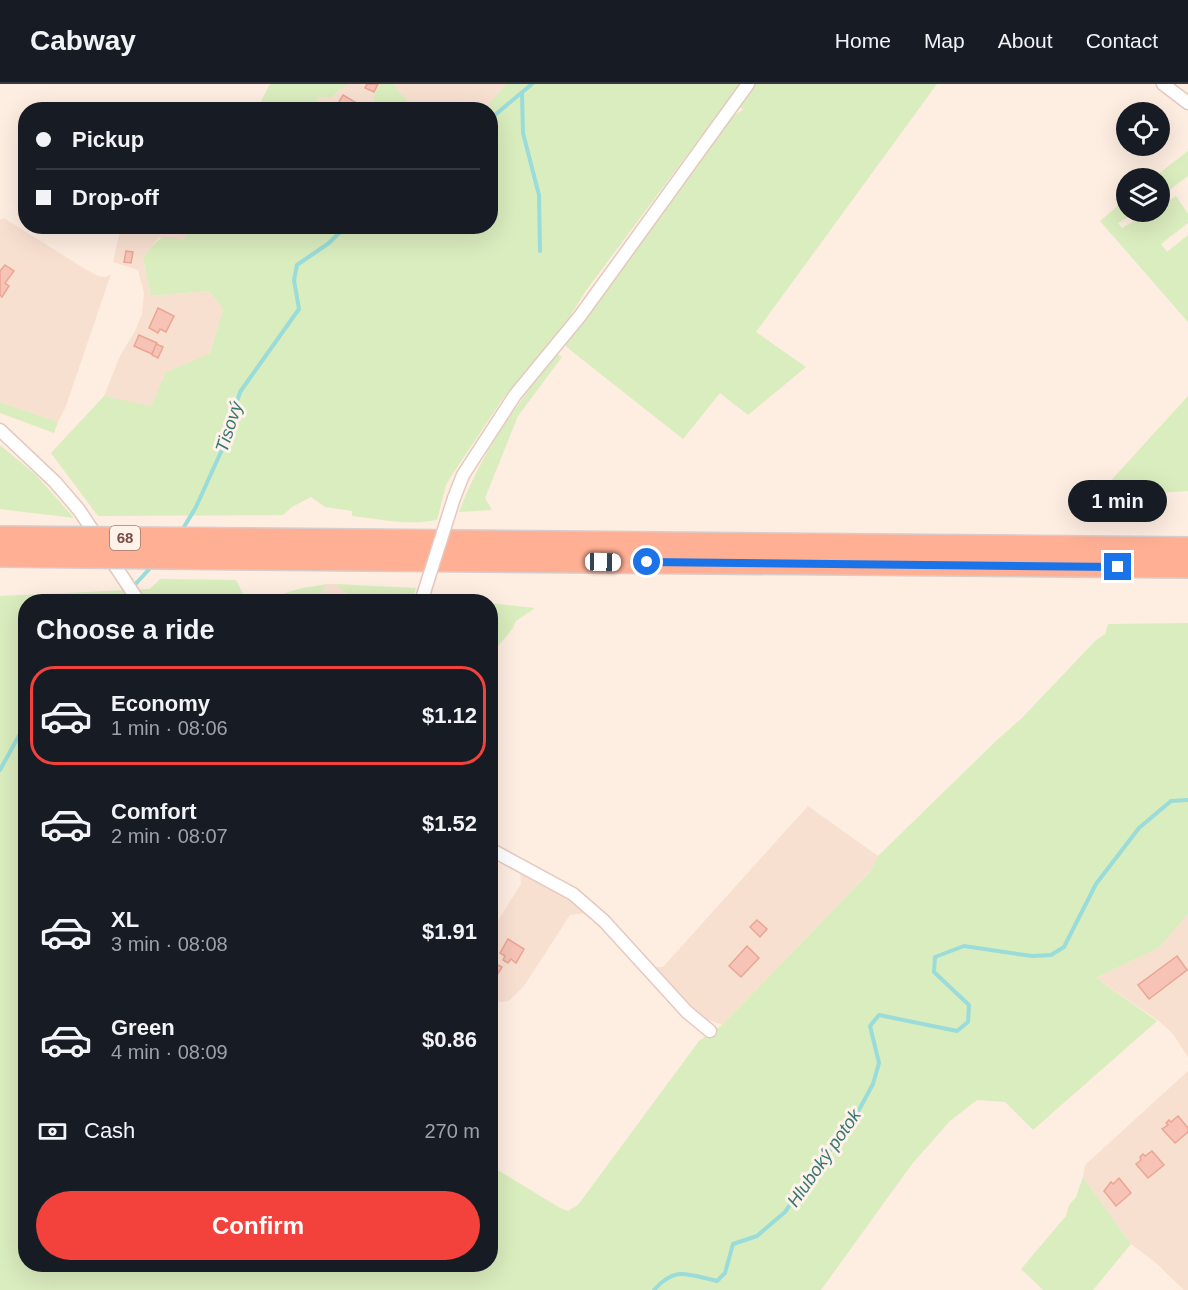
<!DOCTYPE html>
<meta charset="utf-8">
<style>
:root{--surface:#171b24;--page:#20242c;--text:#f1f3f6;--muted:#9ea1a6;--line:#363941;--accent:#f3413b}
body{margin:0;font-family:Helvetica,sans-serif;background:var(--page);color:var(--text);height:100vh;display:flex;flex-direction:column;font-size:22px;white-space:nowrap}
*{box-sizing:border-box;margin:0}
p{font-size:20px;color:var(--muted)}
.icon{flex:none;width:33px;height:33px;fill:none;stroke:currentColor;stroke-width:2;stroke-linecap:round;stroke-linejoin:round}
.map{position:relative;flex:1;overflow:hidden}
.drawer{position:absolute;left:18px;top:510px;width:480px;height:678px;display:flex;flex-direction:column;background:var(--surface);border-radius:24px;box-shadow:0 6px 24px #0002}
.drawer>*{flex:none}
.hud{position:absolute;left:18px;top:18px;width:480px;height:132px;border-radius:24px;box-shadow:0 6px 24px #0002;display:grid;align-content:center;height:132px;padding:0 18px;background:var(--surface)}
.controls{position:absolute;left:1116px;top:18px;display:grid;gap:12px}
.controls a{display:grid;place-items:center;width:54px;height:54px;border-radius:50%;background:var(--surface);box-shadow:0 6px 24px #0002;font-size:30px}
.end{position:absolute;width:27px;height:27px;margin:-14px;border:8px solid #1a73e8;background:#fff;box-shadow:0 0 0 3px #fff}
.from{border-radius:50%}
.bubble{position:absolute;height:42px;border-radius:21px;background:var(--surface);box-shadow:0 6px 24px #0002;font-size:20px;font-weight:700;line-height:42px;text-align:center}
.car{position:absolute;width:18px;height:36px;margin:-18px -9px;border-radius:8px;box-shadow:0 0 4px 2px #0007;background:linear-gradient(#fff 24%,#345 0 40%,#fff 0 76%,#345 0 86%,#fff 0)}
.hud b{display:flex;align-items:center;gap:21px;height:57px;font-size:22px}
.hud b+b{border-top:2px solid var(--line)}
.hud i{width:15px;height:15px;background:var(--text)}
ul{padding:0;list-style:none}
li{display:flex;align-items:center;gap:18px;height:99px;margin:0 12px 9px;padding:0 6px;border:3px solid transparent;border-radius:24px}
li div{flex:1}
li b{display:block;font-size:22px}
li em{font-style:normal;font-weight:700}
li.current{border-color:var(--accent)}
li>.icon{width:54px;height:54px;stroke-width:1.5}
h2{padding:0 18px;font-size:27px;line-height:72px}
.pay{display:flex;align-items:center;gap:15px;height:66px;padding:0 18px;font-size:22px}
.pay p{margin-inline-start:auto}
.action{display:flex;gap:12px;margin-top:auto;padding:12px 18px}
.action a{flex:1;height:69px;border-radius:36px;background:var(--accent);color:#fff;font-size:24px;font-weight:700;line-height:69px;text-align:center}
header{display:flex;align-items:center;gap:36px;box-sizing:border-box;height:84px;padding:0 30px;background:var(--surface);border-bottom:2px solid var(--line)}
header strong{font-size:28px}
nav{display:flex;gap:33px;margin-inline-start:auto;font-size:21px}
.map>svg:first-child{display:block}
</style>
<header>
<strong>Cabway</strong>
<nav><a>Home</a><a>Map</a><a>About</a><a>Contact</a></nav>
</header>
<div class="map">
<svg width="1188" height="1206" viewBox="0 0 1188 1206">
<rect width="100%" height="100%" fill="#feede1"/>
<!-- residential -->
<g fill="#f8e0d1">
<path d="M348,0H380L374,11V25H317L316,13L330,14Z"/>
<path d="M393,0H506L485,26L414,25Z"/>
<path d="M4,134L85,185L98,192L106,193L111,190L66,322L58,338L0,318V136Z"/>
<path d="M121,143H191L183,156L158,154L143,174L151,212L209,207L223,225L210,269L166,288L151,323L104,312L120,272L135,247L142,230L144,209L138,186L113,178Z"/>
<path d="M328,500H336L356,517L315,518Z"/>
<path d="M808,722L878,772L869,789L722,941L701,933L652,883H663Z"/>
<path d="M520,788L542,798L574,817L588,829L570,831L524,902L509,917L500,918L491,916L490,849L521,800Z"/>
<path d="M1188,830V973L1173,950L1159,937L1096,894L1160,863Z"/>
<path d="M1188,987V1206H1184L1156,1179L1131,1160L1083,1093L1085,1081Z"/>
</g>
<!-- green -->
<g fill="#daedbe">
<path d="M270,0H348L330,14L317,13V25H257Z"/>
<path d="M380,0H393L414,25H374V11Z"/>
<path d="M506,0H740L585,208L569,234L504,313L454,388L446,401L437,436C408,442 381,435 352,432V427L325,423L311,413L292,423L283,431L98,432L51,369L104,312L151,322L166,288L210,269L223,225L209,207L151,212L143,174C157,156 160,148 183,156L191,142H490V26L485,25Z"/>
<path d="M755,0H937L756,248L806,283L748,331L720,309L683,355L574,269L566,262L567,258L729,34L743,26L739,21Z"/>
<path d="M1188,67V92L1160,113V94H1153Z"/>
<path d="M1176,112L1188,130V139L1161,160L1167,168L1188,151V238L1100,137L1126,115V128H1137L1118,139L1122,144L1151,128H1160V122Z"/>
<path d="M557,270L562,273L518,332L485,414L492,426L459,428C481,368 518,319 557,270Z"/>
<path d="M1188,312V407L1096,413Z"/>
<path d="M0,318L58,338L54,349L0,329Z"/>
<path d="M0,361L36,391L74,434L0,425Z"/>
<path d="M160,495L236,496L245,513C265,521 277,511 295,506C305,503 317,502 328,500L315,517L26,518V1180H490L491,1082L560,1124L568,1127L578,1121L699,957L722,941L869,789L878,772L998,655L1021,635L1095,557L1105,550L1108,540L1188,539V830L1160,863L1096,894L1157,937L1033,1046L1005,1018L977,1016L950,1037L912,1080L821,1206H0V512L150,505Z"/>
<path d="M336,500L416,504L412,517L356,518Z"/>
<path d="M490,519L535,524L516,537L513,544L494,567L491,564Z"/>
<path d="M1083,1093L1131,1160L1093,1206H1043L1021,1185L1066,1132L1069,1121L1076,1113Z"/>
</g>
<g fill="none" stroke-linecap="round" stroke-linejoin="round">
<!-- stream -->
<g stroke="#99dcd9" stroke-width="4">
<path d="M522,9L523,49L539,111L540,167"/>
<path d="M490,35L532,0"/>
<path d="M181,448L196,423L225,359L240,308L299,225L294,196L297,181L329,159L346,142"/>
<path d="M119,518L153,481"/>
<path d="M0,686L26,639"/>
<path d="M654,1206C676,1181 688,1191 717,1197L725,1189L733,1160L757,1152L785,1128L821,1076L847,1048L873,1000L879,979L870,942L879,931L957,947L968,938L969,921L934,888L935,873L964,862L1032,872L1051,871L1064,863L1096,800L1139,744L1171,717L1188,716"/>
</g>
</g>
<!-- building -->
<g fill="#f6c3b6" stroke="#eaa595" stroke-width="1.5">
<path d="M367,0H378L374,8L365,4Z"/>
<path d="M343,11L355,18L351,26H334Z"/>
<path d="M126,167L133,168L131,179L124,178Z"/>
<path d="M5,181L14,187L5,199L9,202L2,213L0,211V187Z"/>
<path d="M158,224L174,232L166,248L160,245L158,249L149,244Z"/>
<path d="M139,251L157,259L152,270L134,262Z"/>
<path d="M156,260L163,263L158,274L152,271Z"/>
<path d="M757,836L767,845L760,853L750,843Z"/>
<path d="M508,855L524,865L516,879L511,875L508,879L503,876L505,872L500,869Z"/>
<path d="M747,862L759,874L741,893L729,882Z"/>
<path d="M1177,872L1187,886L1149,915L1138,901Z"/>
<path d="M490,877L502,883L497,891L490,887Z"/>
<path d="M1178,1032L1188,1044V1048L1175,1059L1162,1045L1168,1041L1166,1039L1169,1036L1171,1038Z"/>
<path d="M1152,1067L1164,1081L1148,1094L1136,1080L1141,1076L1140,1073L1143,1070L1145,1072Z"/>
<path d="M1119,1094L1131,1109L1116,1122L1104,1107L1111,1098L1113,1100Z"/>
</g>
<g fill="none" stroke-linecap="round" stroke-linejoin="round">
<defs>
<g id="minor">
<path d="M1163,0L1188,19"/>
<path d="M0,346L55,398L79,426L99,456"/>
<path d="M454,414L463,391L515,311L580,232L748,0"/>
<path d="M108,471L139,518"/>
<path d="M490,765L573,810L604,837L687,928L710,947"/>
</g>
<g id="trunk">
<path d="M250,455L1188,464"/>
<path d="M250,475L1188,483"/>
</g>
</defs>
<!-- minor casing -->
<use href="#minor" stroke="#e5c9bf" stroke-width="15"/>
<!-- trunk casing -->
<use href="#trunk" stroke="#d9cdcb" stroke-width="24"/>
<!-- minor -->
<use href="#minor" stroke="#fff" stroke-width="12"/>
<!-- trunk -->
<use href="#trunk" stroke="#feaf94" stroke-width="21"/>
<defs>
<path id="minor-bridge" d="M421,518L454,414"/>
<g id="trunk-bridge">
<path d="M0,453L250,455"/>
<path d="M0,472L250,475"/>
</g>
</defs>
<!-- minor-bridge casing -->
<use href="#minor-bridge" stroke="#e5c9bf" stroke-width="15" stroke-linecap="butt"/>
<!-- trunk-bridge casing -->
<use href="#trunk-bridge" stroke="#d9cdcb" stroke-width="24" stroke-linecap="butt"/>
<!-- minor-bridge -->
<use href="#minor-bridge" stroke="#fff" stroke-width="12"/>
<!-- trunk-bridge -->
<use href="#trunk-bridge" stroke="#feaf94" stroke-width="21"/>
</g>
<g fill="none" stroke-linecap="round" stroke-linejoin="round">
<!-- route -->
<path stroke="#1a73e8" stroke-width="8" d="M647,478L1118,483"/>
</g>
<g text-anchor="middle" stroke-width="6" stroke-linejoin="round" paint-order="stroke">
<!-- shield labels -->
<rect fill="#fff2e9" stroke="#a07f77" stroke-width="1.5" x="110" y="442" width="30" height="24" rx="4.5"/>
<g font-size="15" font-weight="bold" fill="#774e46">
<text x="125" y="459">68</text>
</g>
<!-- water labels -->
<g font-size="18" font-style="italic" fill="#357775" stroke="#fff2e9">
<text transform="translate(229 343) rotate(-72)" y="6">Tisový</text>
<text transform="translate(824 1074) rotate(-55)" y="6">Hluboký potok</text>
</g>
</g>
</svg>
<div class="controls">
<a><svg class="icon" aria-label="locate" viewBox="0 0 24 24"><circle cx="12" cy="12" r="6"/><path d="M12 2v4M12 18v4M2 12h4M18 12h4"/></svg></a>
<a><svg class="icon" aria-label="layers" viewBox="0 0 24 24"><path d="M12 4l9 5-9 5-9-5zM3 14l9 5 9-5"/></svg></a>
</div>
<i class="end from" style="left:647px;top:478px"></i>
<i class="end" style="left:1118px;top:483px"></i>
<div class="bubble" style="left:1068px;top:396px;width:99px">1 min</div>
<i class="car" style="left:603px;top:478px;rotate:91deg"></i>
<div class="hud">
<b><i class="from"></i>Pickup</b>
<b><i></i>Drop-off</b>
</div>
<section class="drawer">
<h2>Choose a ride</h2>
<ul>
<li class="current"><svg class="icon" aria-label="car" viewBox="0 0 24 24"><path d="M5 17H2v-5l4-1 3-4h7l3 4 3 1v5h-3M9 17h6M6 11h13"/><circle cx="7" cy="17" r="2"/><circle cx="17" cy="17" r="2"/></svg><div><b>Economy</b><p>1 min · 08:06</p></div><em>$1.12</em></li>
<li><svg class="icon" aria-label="car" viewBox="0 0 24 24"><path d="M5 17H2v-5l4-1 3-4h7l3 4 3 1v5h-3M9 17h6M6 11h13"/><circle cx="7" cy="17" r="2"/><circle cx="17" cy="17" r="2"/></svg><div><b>Comfort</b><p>2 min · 08:07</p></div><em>$1.52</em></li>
<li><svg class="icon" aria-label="car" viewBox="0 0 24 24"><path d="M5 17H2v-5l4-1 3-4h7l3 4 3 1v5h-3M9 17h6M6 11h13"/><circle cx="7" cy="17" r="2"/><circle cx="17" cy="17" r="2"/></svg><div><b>XL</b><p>3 min · 08:08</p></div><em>$1.91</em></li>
<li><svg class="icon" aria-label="car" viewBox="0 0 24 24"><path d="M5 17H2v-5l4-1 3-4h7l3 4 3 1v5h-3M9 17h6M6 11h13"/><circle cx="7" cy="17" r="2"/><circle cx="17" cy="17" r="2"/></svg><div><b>Green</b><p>4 min · 08:09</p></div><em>$0.86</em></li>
</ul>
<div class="pay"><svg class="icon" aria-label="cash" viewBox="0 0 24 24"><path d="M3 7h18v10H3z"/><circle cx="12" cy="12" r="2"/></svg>Cash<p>270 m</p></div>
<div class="action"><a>Confirm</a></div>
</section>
</div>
